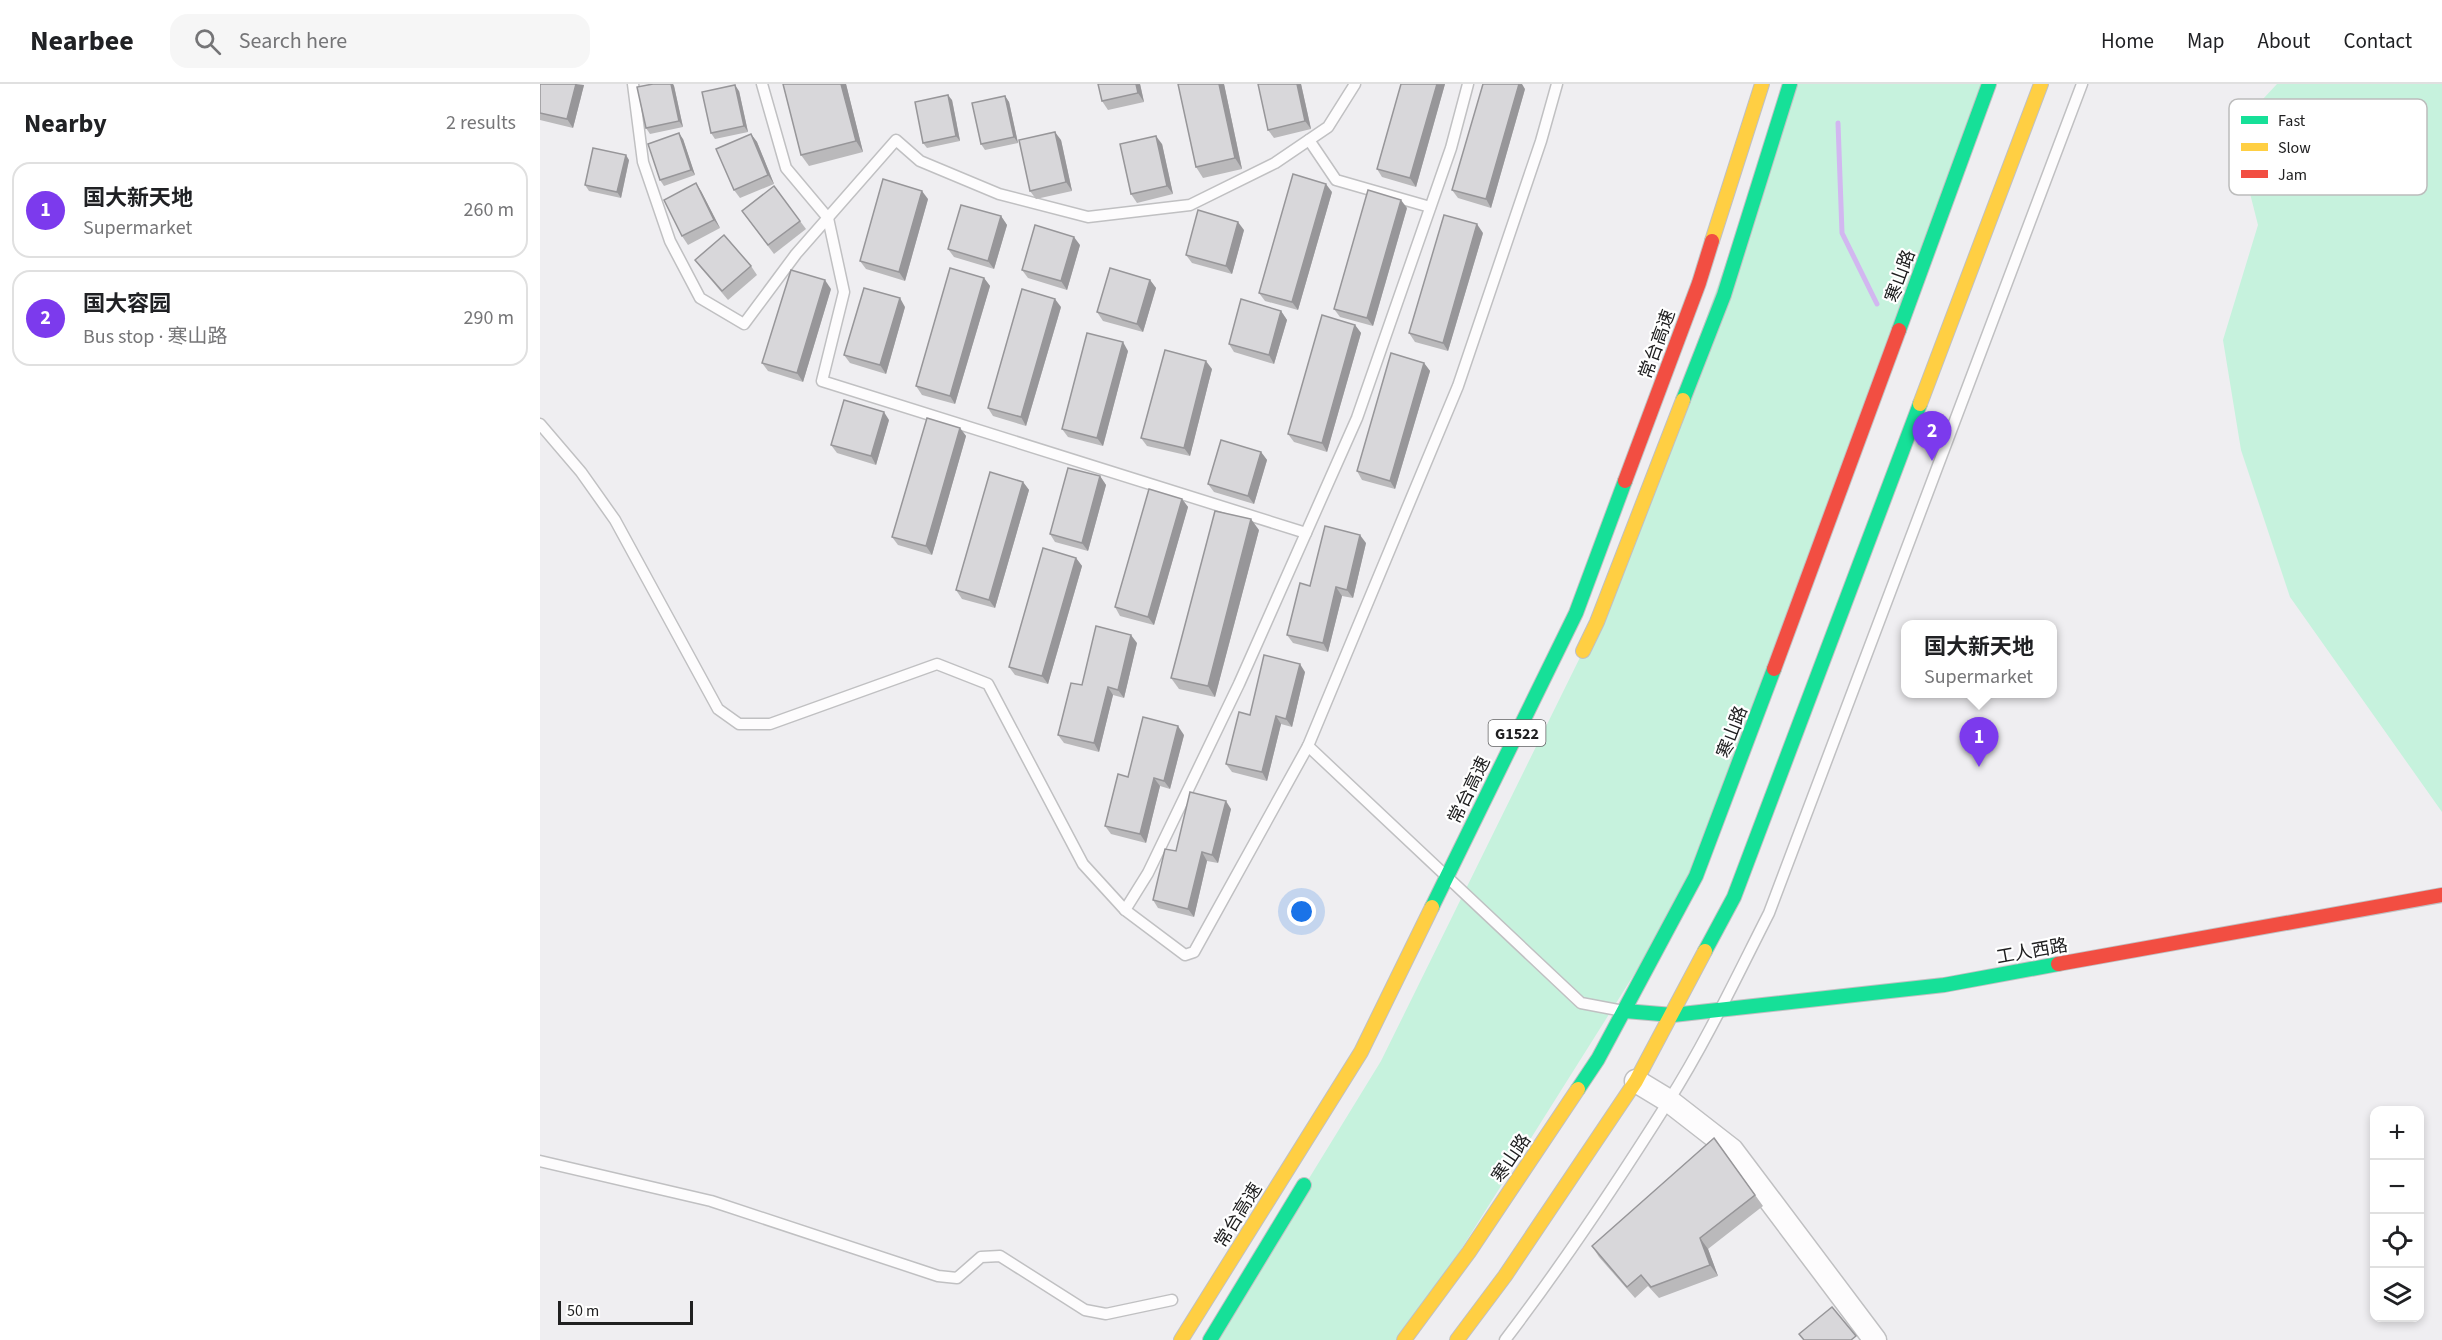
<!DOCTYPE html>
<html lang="en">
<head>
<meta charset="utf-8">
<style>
	:root { --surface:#fff; --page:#f6f6f6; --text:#202124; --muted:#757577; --line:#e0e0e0; --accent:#7c3aed }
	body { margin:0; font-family:"Source Sans 3","Noto Sans SC",sans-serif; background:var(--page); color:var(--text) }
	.controls { position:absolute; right:18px; bottom:18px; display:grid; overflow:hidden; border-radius:12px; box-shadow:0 3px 9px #0003 }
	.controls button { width:54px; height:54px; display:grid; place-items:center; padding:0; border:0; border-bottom:2px solid var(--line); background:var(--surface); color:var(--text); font:30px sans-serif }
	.scale { position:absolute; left:18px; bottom:15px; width:135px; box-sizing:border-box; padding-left:6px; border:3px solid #202021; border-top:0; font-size:16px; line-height:21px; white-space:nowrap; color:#202021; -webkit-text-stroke:4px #fff; paint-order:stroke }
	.you { position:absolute; left:762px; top:828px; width:21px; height:21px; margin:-15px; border:4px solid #fff; border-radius:50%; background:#1a73e8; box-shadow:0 0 0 9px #1a73e833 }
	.badge { display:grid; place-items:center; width:39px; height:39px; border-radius:50%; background:var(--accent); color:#fff; font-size:20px; font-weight:700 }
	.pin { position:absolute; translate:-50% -50px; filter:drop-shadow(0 2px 3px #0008) }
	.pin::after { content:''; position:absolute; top:32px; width:21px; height:18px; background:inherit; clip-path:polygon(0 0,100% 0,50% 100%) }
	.popup { position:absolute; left:1361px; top:536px; width:156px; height:78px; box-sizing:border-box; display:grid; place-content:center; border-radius:12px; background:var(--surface); filter:drop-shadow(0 2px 4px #0005); font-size:20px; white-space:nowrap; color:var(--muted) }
	.popup b { font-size:22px; color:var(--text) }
	.popup::after { content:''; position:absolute; left:50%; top:100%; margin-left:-12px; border:12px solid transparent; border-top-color:var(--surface) }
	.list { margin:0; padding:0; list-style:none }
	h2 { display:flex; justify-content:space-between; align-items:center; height:78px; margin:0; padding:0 24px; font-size:26px }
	h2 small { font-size:20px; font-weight:400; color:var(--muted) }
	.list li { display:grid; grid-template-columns:39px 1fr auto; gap:18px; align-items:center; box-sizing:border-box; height:96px; margin:0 12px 12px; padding:0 12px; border:2px solid var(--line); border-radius:18px }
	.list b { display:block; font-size:22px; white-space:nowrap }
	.list p { margin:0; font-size:20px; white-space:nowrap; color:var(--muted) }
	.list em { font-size:20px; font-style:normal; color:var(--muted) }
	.icon { flex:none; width:33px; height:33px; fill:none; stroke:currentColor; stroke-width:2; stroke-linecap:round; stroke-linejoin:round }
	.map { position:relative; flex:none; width:1902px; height:1256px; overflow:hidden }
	header { display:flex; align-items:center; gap:36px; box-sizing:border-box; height:84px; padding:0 30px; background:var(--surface); border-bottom:2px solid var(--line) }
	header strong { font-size:28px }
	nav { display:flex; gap:33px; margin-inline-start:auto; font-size:21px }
	.search { width:420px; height:54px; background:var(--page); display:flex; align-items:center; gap:15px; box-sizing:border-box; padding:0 21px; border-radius:18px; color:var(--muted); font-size:22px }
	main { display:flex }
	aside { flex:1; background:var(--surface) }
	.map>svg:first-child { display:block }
	.green { fill:#c6f2dd }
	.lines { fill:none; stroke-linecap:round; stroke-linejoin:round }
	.stream { stroke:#d2b7f0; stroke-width:5 }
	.lane-casing { stroke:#c0c0c2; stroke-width:13 }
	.street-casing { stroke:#c0c0c2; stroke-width:25 }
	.fast-casing { stroke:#c0c0c2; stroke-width:16 }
	.slow-casing { stroke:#c0c0c2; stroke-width:16 }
	.jam-casing { stroke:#c0c0c2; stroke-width:16 }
	.lane { stroke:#fdfcfd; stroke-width:10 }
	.street { stroke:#fdfcfd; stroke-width:22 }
	.fast { stroke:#16e098; stroke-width:14 }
	.slow { stroke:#ffcf43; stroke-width:14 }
	.jam { stroke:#f24e42; stroke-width:14 }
	.wall { fill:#bab9bb }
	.shaded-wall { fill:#979699 }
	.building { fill:#d8d7da; stroke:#979699; stroke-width:1.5 }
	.labels { text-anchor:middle; stroke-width:4.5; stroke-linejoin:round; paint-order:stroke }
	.shield { fill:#fff; stroke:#636364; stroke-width:1.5 }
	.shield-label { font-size:16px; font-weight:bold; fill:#202021 }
	.street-label { font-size:18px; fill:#202021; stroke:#fff }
	.key { fill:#fff; stroke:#bcbcbc; stroke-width:1.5 }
	.key-label { font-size:16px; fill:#202021 }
</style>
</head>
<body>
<header>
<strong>Nearbee</strong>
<div class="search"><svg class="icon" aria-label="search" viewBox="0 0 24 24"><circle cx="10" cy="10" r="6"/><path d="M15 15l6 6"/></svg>Search here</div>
<nav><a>Home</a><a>Map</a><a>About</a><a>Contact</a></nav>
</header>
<main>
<aside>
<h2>Nearby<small>2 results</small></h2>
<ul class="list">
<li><span class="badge">1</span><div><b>国大新天地</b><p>Supermarket</p></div><em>260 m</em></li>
<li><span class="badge">2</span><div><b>国大容园</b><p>Bus stop · 寒山路</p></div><em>290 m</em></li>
</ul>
</aside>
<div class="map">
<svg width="1902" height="1256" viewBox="0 0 1902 1256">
	<rect width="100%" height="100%" fill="#efeef1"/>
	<!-- green -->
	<g class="green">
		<polygon points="1250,0 1449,0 1156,792 864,1256 670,1256 841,977 1057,539"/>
		<polygon points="1737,0 1902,0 1902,728 1750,513 1701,366 1683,256 1718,141 1694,46"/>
	</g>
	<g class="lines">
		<!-- stream -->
		<polyline class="stream" points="1298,39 1302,149 1337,220"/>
		<defs>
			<g id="lane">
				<polyline points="93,0 103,78 130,157 160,214 204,240 256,170 356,56 380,77 459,110 548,133 650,121 735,79 788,43 815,0"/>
				<polyline points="222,0 246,84 288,134 304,208 282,297 766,449"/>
				<polyline points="769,56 796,96 890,123"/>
				<polyline points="0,340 41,388 75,436 178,625 199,640 230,640 397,580 448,600 543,780 585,826 645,871 654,868 768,662 918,302 1001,57 1017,0"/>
				<polyline points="768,662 1041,919 1078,926"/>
				<polyline points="585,826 608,789 699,600 817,334 911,64 928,0"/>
				<polyline points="0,1077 171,1117 398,1192 417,1194 441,1173 460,1172 545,1226 566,1230 632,1216"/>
				<path d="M 965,1256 C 1023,1180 1077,1099 1128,1018 C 1166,958 1197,892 1229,829 L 1542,0"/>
			</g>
			<polyline id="street" points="1096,997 1129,1017 1192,1066 1335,1256"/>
			<g id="fast">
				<polyline points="1359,246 1449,0"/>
				<polyline points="1143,316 1184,211 1250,0"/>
				<polyline points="892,823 1036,529 1085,397"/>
				<polyline points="1165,867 1194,813 1380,320"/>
				<polyline points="1085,927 1133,931 1404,901 1518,880"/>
				<polyline points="1038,1005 1058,975 1156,792 1234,585"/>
				<polyline points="670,1256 764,1101"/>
			</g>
			<g id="slow">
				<polyline points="1172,157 1222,0"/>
				<polyline points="1380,320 1501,0"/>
				<polyline points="1043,567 1057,538 1143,316"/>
				<polyline points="641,1256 821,968 892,823"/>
				<polyline points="864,1256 929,1168 1038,1005"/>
				<polyline points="917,1256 965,1192 1096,997 1165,867"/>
			</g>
			<g id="jam">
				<polyline points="1085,397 1159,199 1172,157"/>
				<polyline points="1234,585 1359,246"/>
				<polyline points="1518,880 1902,811"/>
			</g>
		</defs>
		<!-- lane casing -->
		<use href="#lane" class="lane-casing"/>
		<!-- street casing -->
		<use href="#street" class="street-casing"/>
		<!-- fast casing -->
		<use href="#fast" class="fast-casing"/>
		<!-- slow casing -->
		<use href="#slow" class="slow-casing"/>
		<!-- jam casing -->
		<use href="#jam" class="jam-casing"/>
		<!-- lane -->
		<use href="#lane" class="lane"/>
		<!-- street -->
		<use href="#street" class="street"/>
		<!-- fast -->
		<use href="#fast" class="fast"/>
		<!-- slow -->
		<use href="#slow" class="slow"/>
		<!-- jam -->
		<use href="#jam" class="jam"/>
	</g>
	<!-- wall -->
	<g class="wall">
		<polygon points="0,0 44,1 33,44 0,36"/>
		<polygon points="113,0 133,0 134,2 143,43 110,50 106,44"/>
		<polygon points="243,0 306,0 323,68 269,82 261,71"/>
		<polygon points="600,0 604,18 568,26 562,17"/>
		<polygon points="638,0 684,0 702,85 663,94 656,83"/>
		<polygon points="761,0 771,45 734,54 728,46"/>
		<polygon points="861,0 905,0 876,103 842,93 837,85"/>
		<polygon points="985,5 951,124 918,114 912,106"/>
		<polygon points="199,7 208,48 175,55 171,49"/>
		<polygon points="465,12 469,18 478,59 445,66 441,60"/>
		<polygon points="412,16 420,57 387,64 383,59"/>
		<polygon points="211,50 217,58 234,100 200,114 194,106"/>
		<polygon points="143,55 155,91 124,102 120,96"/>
		<polygon points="521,56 532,107 496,115 490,107"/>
		<polygon points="622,60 633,110 597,119 591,110"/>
		<polygon points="89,76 81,114 49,107 45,101"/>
		<polygon points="161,107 180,144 148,161 142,152"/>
		<polygon points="792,108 758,226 725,217 719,209"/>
		<polygon points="388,115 365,197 326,185 320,177"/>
		<polygon points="867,124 833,242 800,233 794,225"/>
		<polygon points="202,127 260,137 266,145 234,170"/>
		<polygon points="461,132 467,141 454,185 414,173 408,165"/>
		<polygon points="704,146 692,190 652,179 646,171"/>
		<polygon points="943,149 908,267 875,258 869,249"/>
		<polygon points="540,161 527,206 488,194 482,186"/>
		<polygon points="155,176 211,182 217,191 188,216 161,184"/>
		<polygon points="444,194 450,202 415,320 382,311 376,302"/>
		<polygon points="610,196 616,204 603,248 563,237 557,228"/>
		<polygon points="291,205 263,298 228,287 222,279"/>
		<polygon points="365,223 346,290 310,279 304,271"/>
		<polygon points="521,223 486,342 453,332 448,324"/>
		<polygon points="741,227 747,236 734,280 694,268 689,260"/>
		<polygon points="815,241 821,249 787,368 754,358 748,350"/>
		<polygon points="588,267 563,362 528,353 522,345"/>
		<polygon points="884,279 890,287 855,405 822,396 817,387"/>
		<polygon points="672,285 650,372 607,362 601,354"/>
		<polygon points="349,336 336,381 297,369 291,361"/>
		<polygon points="420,344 426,352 392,471 358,461 352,453"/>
		<polygon points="721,368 727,376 714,420 674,408 668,400"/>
		<polygon points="560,392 566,401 548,467 515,458 510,450"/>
		<polygon points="483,398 489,406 455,524 422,515 416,506"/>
		<polygon points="642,415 648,423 614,541 580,532 575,523"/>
		<polygon points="719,446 675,613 639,605 631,594"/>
		<polygon points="826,459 813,514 802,512 788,568 753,559 747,551 770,502"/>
		<polygon points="536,474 542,482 508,600 475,591 469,583"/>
		<polygon points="597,559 584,614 573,611 559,668 524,659 518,651 542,601"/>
		<polygon points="765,588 752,643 741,640 727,697 692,688 686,680 710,631"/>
		<polygon points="644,651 630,705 620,702 606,759 571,750 565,742 588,693"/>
		<polygon points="691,725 678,779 667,777 654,833 618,824 613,816 636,767"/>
		<polygon points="1174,1054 1223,1122 1168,1165 1178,1192 1119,1214 1108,1202 1095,1214 1059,1173 1052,1162"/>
	</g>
	<!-- shaded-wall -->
	<g class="shaded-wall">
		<polygon points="36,0 44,1 33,44 27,35"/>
		<polygon points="131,0 133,0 134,2 143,43 139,37"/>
		<polygon points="301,0 306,0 323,68 316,57"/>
		<polygon points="596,0 600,0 604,18 598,9"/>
		<polygon points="679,0 684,0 702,85 695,74"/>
		<polygon points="757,0 761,0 771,45 765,37"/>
		<polygon points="897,0 905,0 876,103 870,94"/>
		<polygon points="979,0 982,0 985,5 951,124 946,115"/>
		<polygon points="195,1 199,7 208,48 204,42"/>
		<polygon points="408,11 412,16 420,57 416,52"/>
		<polygon points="465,12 469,18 478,59 474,53"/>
		<polygon points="515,48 521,56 532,107 526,98"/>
		<polygon points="139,49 143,55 155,91 151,86"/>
		<polygon points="211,50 217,58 234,100 228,91"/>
		<polygon points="616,52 622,60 633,110 627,102"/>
		<polygon points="86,71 89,76 81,114 77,108"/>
		<polygon points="156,99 161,107 180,144 174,136"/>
		<polygon points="786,100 792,108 758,226 752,218"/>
		<polygon points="382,107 388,115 365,197 359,188"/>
		<polygon points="861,116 867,124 833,242 827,234"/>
		<polygon points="461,132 467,141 454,185 448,177"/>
		<polygon points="698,138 704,146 692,190 686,182"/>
		<polygon points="937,140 943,149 908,267 903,259"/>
		<polygon points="534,153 540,161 527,206 521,197"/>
		<polygon points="444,194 450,202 415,320 410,312"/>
		<polygon points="285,196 291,205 263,298 257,289"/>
		<polygon points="610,196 616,204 603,248 597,240"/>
		<polygon points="360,214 365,223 346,290 340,281"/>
		<polygon points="515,215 521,223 486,342 481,333"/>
		<polygon points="741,227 747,236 734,280 729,271"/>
		<polygon points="815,241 821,249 787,368 782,359"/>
		<polygon points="583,258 588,267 563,362 557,354"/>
		<polygon points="666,277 672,285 650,372 644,364"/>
		<polygon points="884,279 890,287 855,405 850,397"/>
		<polygon points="344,328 349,336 336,381 331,372"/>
		<polygon points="420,344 426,352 392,471 386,462"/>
		<polygon points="721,368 727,376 714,420 708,412"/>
		<polygon points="560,392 566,401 548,467 542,459"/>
		<polygon points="483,398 489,406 455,524 449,516"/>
		<polygon points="642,415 648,423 614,541 608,533"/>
		<polygon points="711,435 719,446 675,613 668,602"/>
		<polygon points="820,451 826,459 813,514 807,506"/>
		<polygon points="536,474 542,482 508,600 502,592"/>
		<polygon points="796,503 802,512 788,568 783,559"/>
		<polygon points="591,551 597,559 584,614 578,606"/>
		<polygon points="760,580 765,588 752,643 746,635"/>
		<polygon points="568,603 573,611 559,668 554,659"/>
		<polygon points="736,632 741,640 727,697 722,688"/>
		<polygon points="638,642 644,651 630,705 624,697"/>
		<polygon points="614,694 620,702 606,759 600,750"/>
		<polygon points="686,717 691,725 678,779 672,771"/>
		<polygon points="662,768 667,777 654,833 648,825"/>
		<polygon points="1160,1154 1168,1165 1178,1192 1170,1181"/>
	</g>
	<!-- building -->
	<g class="building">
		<polygon points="0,0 36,0 27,35 0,29"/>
		<polygon points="113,0 131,0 139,37 106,44 97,3"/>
		<polygon points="243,0 301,0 316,57 261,71"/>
		<polygon points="558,0 596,0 598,9 562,17"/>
		<polygon points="638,0 679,0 695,74 656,83"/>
		<polygon points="718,0 757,0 765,37 728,46"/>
		<polygon points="861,0 897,0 870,94 837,85"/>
		<polygon points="943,0 979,0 946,115 912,106"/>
		<polygon points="195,1 204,42 171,49 162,8"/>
		<polygon points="408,11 416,52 383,59 375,18"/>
		<polygon points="465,12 474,53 441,60 432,19"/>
		<polygon points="515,48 526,98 490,107 479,56"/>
		<polygon points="139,49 151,86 120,96 108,60"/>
		<polygon points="211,50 228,91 194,106 176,65"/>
		<polygon points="616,52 627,102 591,110 580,60"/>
		<polygon points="53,64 86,71 77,108 45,101"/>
		<polygon points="753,90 786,100 752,218 719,209"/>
		<polygon points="343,95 382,107 359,188 320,177"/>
		<polygon points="156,99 174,136 142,152 124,116"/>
		<polygon points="234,102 260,137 228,161 202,127"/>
		<polygon points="828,106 861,116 827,234 794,225"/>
		<polygon points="421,121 461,132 448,177 408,165"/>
		<polygon points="658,126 698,138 686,182 646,171"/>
		<polygon points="904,131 937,140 903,259 869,249"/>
		<polygon points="495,141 534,153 521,197 482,186"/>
		<polygon points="184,151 211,182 182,207 155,176"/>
		<polygon points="410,184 444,194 410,312 376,302"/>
		<polygon points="570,184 610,196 597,240 557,228"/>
		<polygon points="251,186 285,196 257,289 222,279"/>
		<polygon points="324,204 360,214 340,281 304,271"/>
		<polygon points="482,205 515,215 481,333 448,324"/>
		<polygon points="701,215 741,227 729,271 689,260"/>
		<polygon points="782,231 815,241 782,359 748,350"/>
		<polygon points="547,249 583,258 557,354 522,345"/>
		<polygon points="625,266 666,277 644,364 601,354"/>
		<polygon points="851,269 884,279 850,397 817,387"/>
		<polygon points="304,316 344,328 331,372 291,361"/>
		<polygon points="387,334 420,344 386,462 352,453"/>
		<polygon points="681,356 721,368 708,412 668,400"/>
		<polygon points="528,384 560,392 542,459 510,450"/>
		<polygon points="450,388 483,398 449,516 416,506"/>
		<polygon points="609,405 642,415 608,533 575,523"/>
		<polygon points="675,427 711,435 668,602 631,594"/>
		<polygon points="785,442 820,451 807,506 796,503 783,559 747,551 760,499 770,502"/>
		<polygon points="503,464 536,474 502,592 469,583"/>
		<polygon points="556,542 591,551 578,606 568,603 554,659 518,651 531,599 542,601"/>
		<polygon points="724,571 760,580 746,635 736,632 722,688 686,680 699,628 710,631"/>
		<polygon points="603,633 638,642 624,697 614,694 600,750 565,742 578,690 588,693"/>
		<polygon points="650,708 686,717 672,771 662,768 648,825 613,816 625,765 636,767"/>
		<polygon points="1174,1054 1215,1111 1160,1154 1170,1181 1111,1203 1101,1191 1087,1203 1052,1162"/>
		<polygon points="1292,1223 1316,1252 1311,1256 1264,1256 1259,1250"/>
	</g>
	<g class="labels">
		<!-- shield labels -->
		<rect class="shield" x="948.5" y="636" width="57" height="26" rx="4.5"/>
		<g class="shield-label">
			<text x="977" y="655">G1522</text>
		</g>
		<!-- street labels -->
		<g class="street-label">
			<text transform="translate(1360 192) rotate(-70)" y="6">寒山路</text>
			<text transform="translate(1117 260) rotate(-70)" y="6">常台高速</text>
			<text transform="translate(1192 648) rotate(-69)" y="6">寒山路</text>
			<text transform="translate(929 706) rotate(-64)" y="6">常台高速</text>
			<text transform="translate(1492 867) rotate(-10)" y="6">工人西路</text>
			<text transform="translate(971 1074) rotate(-56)" y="6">寒山路</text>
			<text transform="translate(698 1131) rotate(-58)" y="6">常台高速</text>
		</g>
	</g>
	<!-- legend -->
	<rect x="1689" y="15" width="198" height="96" rx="9" class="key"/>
	<rect x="1701" y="32" width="27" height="8" fill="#16e098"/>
	<rect x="1701" y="59" width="27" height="8" fill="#ffcf43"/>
	<rect x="1701" y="86" width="27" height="8" fill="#f24e42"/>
	<g class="key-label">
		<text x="1738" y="42">Fast</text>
		<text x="1738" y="69">Slow</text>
		<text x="1738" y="96">Jam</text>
	</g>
</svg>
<div class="controls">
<button>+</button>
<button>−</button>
<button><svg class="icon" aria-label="locate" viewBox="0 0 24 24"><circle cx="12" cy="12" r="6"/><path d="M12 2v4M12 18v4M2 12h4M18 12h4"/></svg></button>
<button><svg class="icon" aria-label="layers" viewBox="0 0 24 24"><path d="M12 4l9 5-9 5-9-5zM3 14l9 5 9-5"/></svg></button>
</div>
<div class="scale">50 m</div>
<div class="you"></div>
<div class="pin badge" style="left:1439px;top:683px">1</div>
<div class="popup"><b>国大新天地</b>Supermarket</div>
<div class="pin badge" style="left:1392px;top:377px">2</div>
</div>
</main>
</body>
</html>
